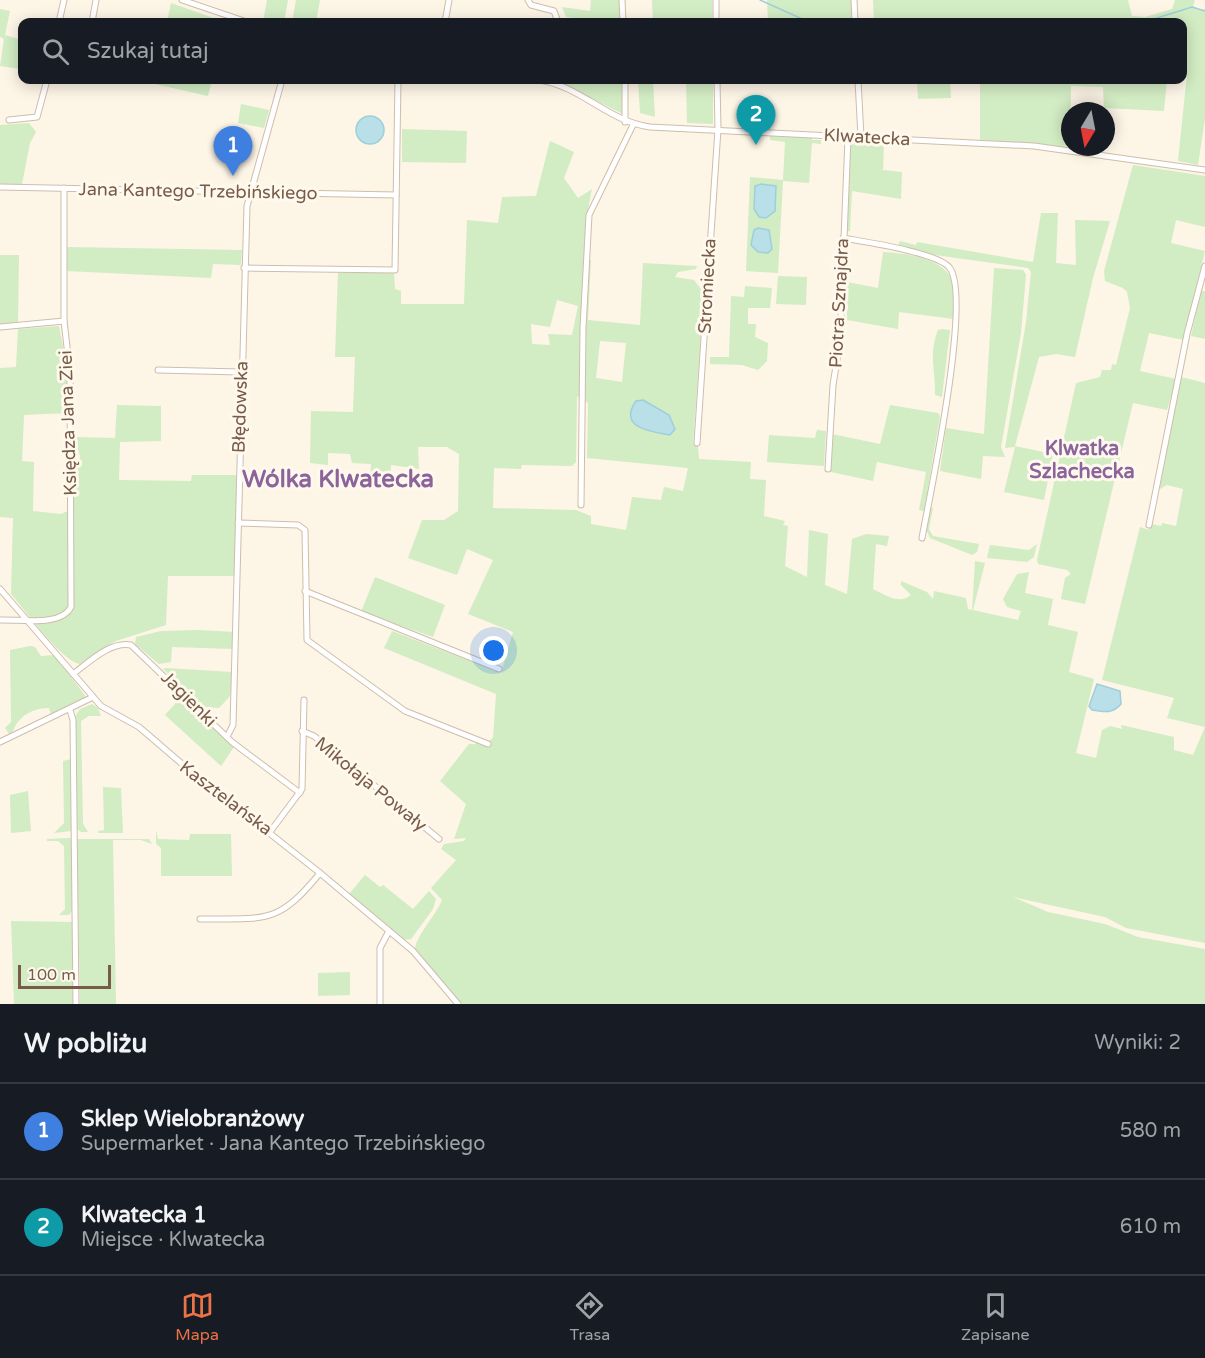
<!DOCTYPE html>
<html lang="pl">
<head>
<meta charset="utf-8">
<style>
	:root { --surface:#171b24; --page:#242831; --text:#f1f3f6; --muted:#9ea1a6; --line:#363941; --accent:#ed7246 }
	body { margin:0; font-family:"Varela Round",sans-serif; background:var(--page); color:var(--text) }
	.compass { position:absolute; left:1061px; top:102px; width:54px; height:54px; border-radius:50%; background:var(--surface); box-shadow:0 3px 15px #0003; rotate:190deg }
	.scale { position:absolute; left:18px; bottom:15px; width:93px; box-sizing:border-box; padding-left:6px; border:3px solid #785c49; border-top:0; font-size:16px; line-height:21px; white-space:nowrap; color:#785c49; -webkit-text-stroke:4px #fff9ed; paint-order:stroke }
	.you { position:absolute; left:494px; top:651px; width:21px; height:21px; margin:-15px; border:4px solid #fff; border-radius:50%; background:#1a73e8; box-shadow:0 0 0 9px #1a73e833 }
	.badge { display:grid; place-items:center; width:39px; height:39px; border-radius:50%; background:var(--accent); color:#fff; font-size:20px; font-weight:700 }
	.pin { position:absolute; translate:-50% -50px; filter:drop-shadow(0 2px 3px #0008) }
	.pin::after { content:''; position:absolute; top:32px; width:21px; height:18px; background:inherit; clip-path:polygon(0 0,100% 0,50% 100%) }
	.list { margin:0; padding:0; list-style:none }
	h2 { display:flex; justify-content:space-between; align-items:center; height:78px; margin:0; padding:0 24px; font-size:26px }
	h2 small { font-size:20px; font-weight:400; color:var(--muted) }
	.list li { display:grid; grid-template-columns:39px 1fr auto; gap:18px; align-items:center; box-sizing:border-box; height:96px; padding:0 24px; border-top:2px solid var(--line) }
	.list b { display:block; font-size:22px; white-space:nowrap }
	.list p { margin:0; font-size:20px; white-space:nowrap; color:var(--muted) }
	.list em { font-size:20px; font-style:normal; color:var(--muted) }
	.icon { flex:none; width:33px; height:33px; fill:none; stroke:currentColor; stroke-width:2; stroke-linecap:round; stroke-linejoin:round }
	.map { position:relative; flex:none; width:1205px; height:1004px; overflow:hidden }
	.search { position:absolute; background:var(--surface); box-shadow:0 3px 15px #0003; left:18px; right:18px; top:18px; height:66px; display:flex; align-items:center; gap:15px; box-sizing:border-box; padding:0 21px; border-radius:12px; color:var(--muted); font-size:22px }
	.sheet { height:270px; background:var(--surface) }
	nav { display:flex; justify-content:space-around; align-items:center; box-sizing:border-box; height:84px; border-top:2px solid var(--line); background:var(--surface); font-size:16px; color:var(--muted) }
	nav a { display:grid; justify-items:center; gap:3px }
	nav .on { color:var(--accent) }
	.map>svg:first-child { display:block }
	.green { fill:#d2ecc3; fill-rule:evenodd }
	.water { fill:#b9dfe8; stroke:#9fcfdb; stroke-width:1.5 }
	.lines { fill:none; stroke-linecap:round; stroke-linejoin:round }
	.stream { stroke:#9fcfdb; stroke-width:1.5 }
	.minor-casing { stroke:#d0bdab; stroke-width:7 }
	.minor { stroke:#fff; stroke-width:5 }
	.labels { text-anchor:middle; stroke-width:6; stroke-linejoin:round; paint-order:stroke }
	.street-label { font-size:18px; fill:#785c49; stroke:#fff9ed }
	.neighbourhood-label { font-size:20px; font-weight:bold; fill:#8c649c; stroke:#fff9ed }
	.district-label { font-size:24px; font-weight:bold; fill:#8c649c; stroke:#fff9ed }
</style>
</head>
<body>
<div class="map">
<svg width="1205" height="1004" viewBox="0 0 1205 1004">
	<rect width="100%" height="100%" fill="#fdf5e6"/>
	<!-- green -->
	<g class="green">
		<polygon points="267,0 288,0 284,22 263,22"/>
		<polygon points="296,0 320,0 316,22 292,22"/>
		<polygon points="591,0 619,0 620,22 590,22 590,20 566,17 562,7 590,11"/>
		<polygon points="652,0 712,0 712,22 653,22"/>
		<polygon points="767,0 851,0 851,22 768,22"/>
		<polygon points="873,0 1128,0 1132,16 1145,17 1172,9 1175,0 1195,0 1193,6 1198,10 1205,9 1205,119 1198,165 1178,161 1187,74 1183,72 1182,22 874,22"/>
		<polygon points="171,3 225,22 167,22"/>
		<polygon points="0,9 10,11 5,35 22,40 20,69 0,66 4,39 0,37"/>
		<polygon points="156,80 212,80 208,96 155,84"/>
		<polygon points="554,80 623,80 623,114"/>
		<polygon points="638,80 653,80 655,117 640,113"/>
		<polygon points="686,80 713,80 713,124 687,123"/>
		<polygon points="917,80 950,80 951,98 918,99"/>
		<polygon points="980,80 1167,80 1164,111 1104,108 1103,87 1071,86 1070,147 1072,147 980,140"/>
		<polygon points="241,104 269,110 264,128 238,123"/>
		<polygon points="29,123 36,132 30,143 22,184 0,184 0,125"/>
		<polygon points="402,129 467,131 466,163 402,162"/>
		<polygon points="770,135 812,137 812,140 821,140 821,144 812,143 809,183 783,181 778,273 746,271 750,177 783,180 785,142 770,140"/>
		<path d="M 550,141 L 574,152 L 564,178 L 578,198 L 592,189 L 586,220 L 586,259 L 591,260 L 588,320 L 640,325 L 643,263 L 697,266 L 696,269 L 678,272 L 675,277 L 694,280 L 704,293 L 693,444 L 698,446 L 699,459 L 751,462 L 750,479 L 766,480 L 764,516 L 785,521 L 783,525 L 788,526 L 785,566 L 807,577 L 809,530 L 828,534 L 825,585 L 847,594 L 852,539 L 866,534 L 889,536 L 887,546 L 876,544 L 873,589 C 885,595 899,605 911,595 L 901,585 L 901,581 L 927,592 L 933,599 L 934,591 L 966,598 L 968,609 L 972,610 L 975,561 L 985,563 L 973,610 L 1018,620 L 1021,611 L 1007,607 L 1003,599 L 1017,574 L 1029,572 L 1025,593 L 1053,599 L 1048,625 L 1078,632 L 1069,672 L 1094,679 L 1076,753 L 1096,758 L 1102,730 L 1110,726 L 1122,729 L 1121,725 L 1174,737 L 1174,750 L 1193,755 L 1205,727 L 1205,943 L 1126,928 L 1105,917 L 1013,897 L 1048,912 L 1105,924 L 1138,937 L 1205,949 L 1205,1004 L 462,1004 L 415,949 C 416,936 436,915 442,900 L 431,888 L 456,860 L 441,849 L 444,844 L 464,841 L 466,838 L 454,839 L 466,804 L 440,781 L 469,744 L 475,744 L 480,738 L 489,741 L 493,738 L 496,694 L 384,648 L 392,631 L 501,673 L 513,632 L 468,614 L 493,560 L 467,549 L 457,575 L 408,558 L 422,520 L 444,520 L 458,511 L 459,454 L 447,447 L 418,447 L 419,469 L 391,465 L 390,482 L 370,481 L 371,464 L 352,463 L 350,454 L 328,453 L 328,465 L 310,463 L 311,411 L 353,412 L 355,357 L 335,357 L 338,273 L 394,272 L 395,289 L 401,291 L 401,304 L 464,304 L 467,220 L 498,223 L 502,197 L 536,196 ZM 557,300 L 578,306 L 572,335 L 548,334 L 550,345 L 532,344 L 531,324 L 550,327 ZM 600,341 L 626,343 L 622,382 L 596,378 ZM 577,396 L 588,403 L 587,458 L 688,468 L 683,491 L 664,487 L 661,500 L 632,497 L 626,530 L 591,524 L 591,516 L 576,510 L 493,508 L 494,468 L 521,469 L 522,465 L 572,466 L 576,462 Z"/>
		<polygon points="850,142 884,144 883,170 902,172 901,199 852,191 850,231 846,232"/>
		<polygon points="1133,165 1205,176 1205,227 1176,220 1171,243 1205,251 1184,340 1149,333 1140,371 1176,379 1167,410 1133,403 1085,604 1061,599 1065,578 1071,574 1067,570 1038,564 1037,560 1076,383 1100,377 1102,370 1111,370 1112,364 1116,365 1130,308 1127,292 1123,288 1105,281 1104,271"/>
		<polygon points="1041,213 1058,213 1056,263 1076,265 1075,220 1110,221 1093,278 1075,357 1056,354 1039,357 1015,446 1053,454 1044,500 1004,492 1015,447 1005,448 1026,322 1031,272 1028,268 928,254 898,246 900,241 916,245 917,242 1033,262"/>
		<polygon points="66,247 242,250 241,265 213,264 211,278 66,271"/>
		<path d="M 883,252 C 904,253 945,258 953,282 C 957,292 954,308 954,319 L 899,312 L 898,329 L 847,320 L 847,282 L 878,288 Z"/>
		<polygon points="0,255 19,255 18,323 0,324"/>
		<polygon points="994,268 1023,270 1026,275 1021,333 1001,447 1005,457 983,456 981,479 940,471 946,428 984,434"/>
		<polygon points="778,276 807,277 806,305 776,304"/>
		<polygon points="745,286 772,288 770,308 748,308 748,324 756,324 755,337 768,343 767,361 758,370 742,365 710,364 710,357 729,357 731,296 744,297"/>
		<polygon points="1201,291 1205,291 1205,339 1191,336"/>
		<path d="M 59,326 L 67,368 L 67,413 L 24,415 L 22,461 L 34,462 L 33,511 L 61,514 L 70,510 L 80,456 L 75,437 L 115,438 L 117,405 L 161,406 L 161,441 L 120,442 L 119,480 L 191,481 L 192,475 L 236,475 L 236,547 L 234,576 L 168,576 L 166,625 L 116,641 L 79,664 C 60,659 25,610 11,594 L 13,518 L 0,517 L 0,368 L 16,367 L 18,329 Z"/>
		<path d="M 942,329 L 950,330 L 942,397 L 935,395 C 936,370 928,356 938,330 Z"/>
		<polygon points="1181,377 1205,383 1205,727 1167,718 1174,698 1102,680 1140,527 1149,530 1152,524 1161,526 1162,523 1176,526 1183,489 1167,485 1160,489 1159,483"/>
		<polygon points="890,405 938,413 940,416 924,511 919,510 926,472 877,462 873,481 831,472 832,434 880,444"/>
		<polygon points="817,430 826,431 824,466 767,462 769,435 815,438"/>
		<polygon points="930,508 933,508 929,529 933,536 979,544 977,552 972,555 930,538 926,529"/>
		<polygon points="1037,544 1034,557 1027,562 987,558 990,545 1029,550"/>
		<polygon points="375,577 445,605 433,637 361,612"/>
		<polygon points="199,630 234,632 233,649 172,647 171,662 159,664 135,644 136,637 161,631"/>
		<path d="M 30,646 L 35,647 L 41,656 L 55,655 L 86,697 L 51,715 L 49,708 C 38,708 25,712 18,722 C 14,726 15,730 10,735 L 5,728 L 11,722 L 10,650 Z"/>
		<polygon points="166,668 233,672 230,696 219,708 203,707 163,669"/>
		<polygon points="182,696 234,747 221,766 165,715"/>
		<polygon points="92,704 98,708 101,716 89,716 81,721 83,824 88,832 81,832 77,829 76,715 80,709"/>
		<polygon points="71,759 71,831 54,833 64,823 63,761"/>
		<polygon points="103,787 121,788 123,833 98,833 98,831 104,830"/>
		<polygon points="28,791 31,831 11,833 10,795"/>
		<polygon points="156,830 158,839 189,840 190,834 231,834 232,876 161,876 161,848 156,844"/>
		<polygon points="70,838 72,840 73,910 69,915 59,915 65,909 64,846 58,841 47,841 47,839"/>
		<polygon points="77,839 149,839 152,844 141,840 113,840 116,1004 80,1004"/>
		<polygon points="365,875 380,887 383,885 413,909 429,891 436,899 433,909 411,939 403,940 349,894"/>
		<polygon points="11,921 72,922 73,1004 14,1004"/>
		<polygon points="350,972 350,995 318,996 318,973"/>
	</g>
	<!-- water -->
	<g class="water">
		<circle cx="370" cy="130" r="14"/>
		<polygon points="761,184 776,186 775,211 766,218 759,217 754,209 755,186"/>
		<polygon points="758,228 769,230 772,249 768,253 758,252 751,245 754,230"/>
		<path d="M 643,400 L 669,415 L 675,429 L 670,435 C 652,432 617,428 636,401 Z"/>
		<path d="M 1097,684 L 1120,691 L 1121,704 C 1113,714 1104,712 1092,710 L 1089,706 Z"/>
	</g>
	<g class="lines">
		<!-- stream -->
		<g class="stream">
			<polyline points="760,0 809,22"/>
			<polyline points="1144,22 1192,7 1205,11"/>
		</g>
		<defs>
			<g id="minor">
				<polyline points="182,0 247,22"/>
				<polyline points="528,0 531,5 554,11 558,22"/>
				<polyline points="622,0 623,22"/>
				<polyline points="716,0 716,22"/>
				<polyline points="854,0 855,22"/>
				<polyline points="59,22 64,0"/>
				<polyline points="92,22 96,0"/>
				<polyline points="445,22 449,0"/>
				<path d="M 539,80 C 581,86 607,121 650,127 L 1034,146 L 1205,170"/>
				<polyline points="858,80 861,137"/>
				<polyline points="9,120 37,117 47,80"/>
				<polyline points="625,122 625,80"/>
				<polyline points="0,187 396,195"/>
				<path d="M 843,238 C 865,242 935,252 949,267 C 973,294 930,494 922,538"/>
				<polyline points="244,268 395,270 398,80"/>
				<polyline points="0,327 64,321"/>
				<polyline points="158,370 241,372"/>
				<polyline points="697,443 718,129 717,80"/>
				<polyline points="828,469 833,385 840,341 848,137"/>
				<polyline points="581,505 583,328 589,215 633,125"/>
				<polyline points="238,523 298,525 305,530 307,640 405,711 488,744"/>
				<polyline points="1149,525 1187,334 1205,266"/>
				<polyline points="0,589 101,706 139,727 188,769 320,873 413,951 458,1004"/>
				<polyline points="305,591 499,669"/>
				<path d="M 0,620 C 20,619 61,627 71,607 L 70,373 L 64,321 L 64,188"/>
				<path d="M 73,674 C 88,663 110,641 131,645 L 232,742 L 300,793"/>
				<polyline points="70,710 73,720 76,1004"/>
				<polyline points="302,731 314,736 439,839"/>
				<polyline points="227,737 233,725 247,206 282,80"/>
				<polyline points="0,742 93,697"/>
				<polyline points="270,832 302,789 304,700"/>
				<path d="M 200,919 C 265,918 277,926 320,873"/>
				<polyline points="380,1004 380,948 389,931"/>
			</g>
		</defs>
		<!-- minor casing -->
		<use href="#minor" class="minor-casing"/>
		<!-- minor -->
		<use href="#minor" class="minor"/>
	</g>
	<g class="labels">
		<!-- street labels -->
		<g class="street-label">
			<text transform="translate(867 137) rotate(3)" y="6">Klwatecka</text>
			<text transform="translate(198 191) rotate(1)" y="6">Jana Kantego Trzebińskiego</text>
			<text transform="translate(707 286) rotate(-87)" y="6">Stromiecka</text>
			<text transform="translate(839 303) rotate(-87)" y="6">Piotra Sznajdra</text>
			<text transform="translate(240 407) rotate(-88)" y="6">Błędowska</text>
			<text transform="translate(68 423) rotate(-92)" y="6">Księdza Jana Ziei</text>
			<text transform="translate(189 699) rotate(45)" y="6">Jagienki</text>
			<text transform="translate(371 784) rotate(39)" y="6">Mikołaja Powały</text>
			<text transform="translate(226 798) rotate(37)" y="6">Kasztelańska</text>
		</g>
		<!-- neighbourhood labels -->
		<g class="neighbourhood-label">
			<text x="1082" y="455">Klwatka<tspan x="1082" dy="23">Szlachecka</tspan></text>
		</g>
		<!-- district labels -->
		<g class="district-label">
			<text x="338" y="487">Wólka Klwatecka</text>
		</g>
	</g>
</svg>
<svg class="compass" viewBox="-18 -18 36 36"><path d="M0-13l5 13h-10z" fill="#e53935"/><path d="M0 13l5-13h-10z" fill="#9ea1a6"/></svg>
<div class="scale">100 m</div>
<div class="you"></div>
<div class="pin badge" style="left:233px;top:176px;background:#3f7fe0">1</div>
<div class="pin badge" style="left:756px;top:145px;background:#0f9aa8">2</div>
<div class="search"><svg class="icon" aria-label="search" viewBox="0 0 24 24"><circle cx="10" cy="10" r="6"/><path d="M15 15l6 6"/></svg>Szukaj tutaj</div>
</div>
<section class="sheet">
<h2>W pobliżu<small>Wyniki: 2</small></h2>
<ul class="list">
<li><span class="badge" style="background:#3f7fe0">1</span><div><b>Sklep Wielobranżowy</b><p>Supermarket · Jana Kantego Trzebińskiego</p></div><em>580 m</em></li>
<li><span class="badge" style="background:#0f9aa8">2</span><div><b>Klwatecka 1</b><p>Miejsce · Klwatecka</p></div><em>610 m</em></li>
</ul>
</section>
<nav>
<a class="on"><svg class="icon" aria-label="map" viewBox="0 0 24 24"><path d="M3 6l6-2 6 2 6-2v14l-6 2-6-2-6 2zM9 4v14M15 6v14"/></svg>Mapa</a>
<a><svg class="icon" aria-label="directions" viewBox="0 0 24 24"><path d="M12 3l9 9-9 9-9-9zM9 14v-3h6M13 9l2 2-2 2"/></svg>Trasa</a>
<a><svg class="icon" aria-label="saved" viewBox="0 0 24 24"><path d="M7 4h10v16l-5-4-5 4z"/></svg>Zapisane</a>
</nav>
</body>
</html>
